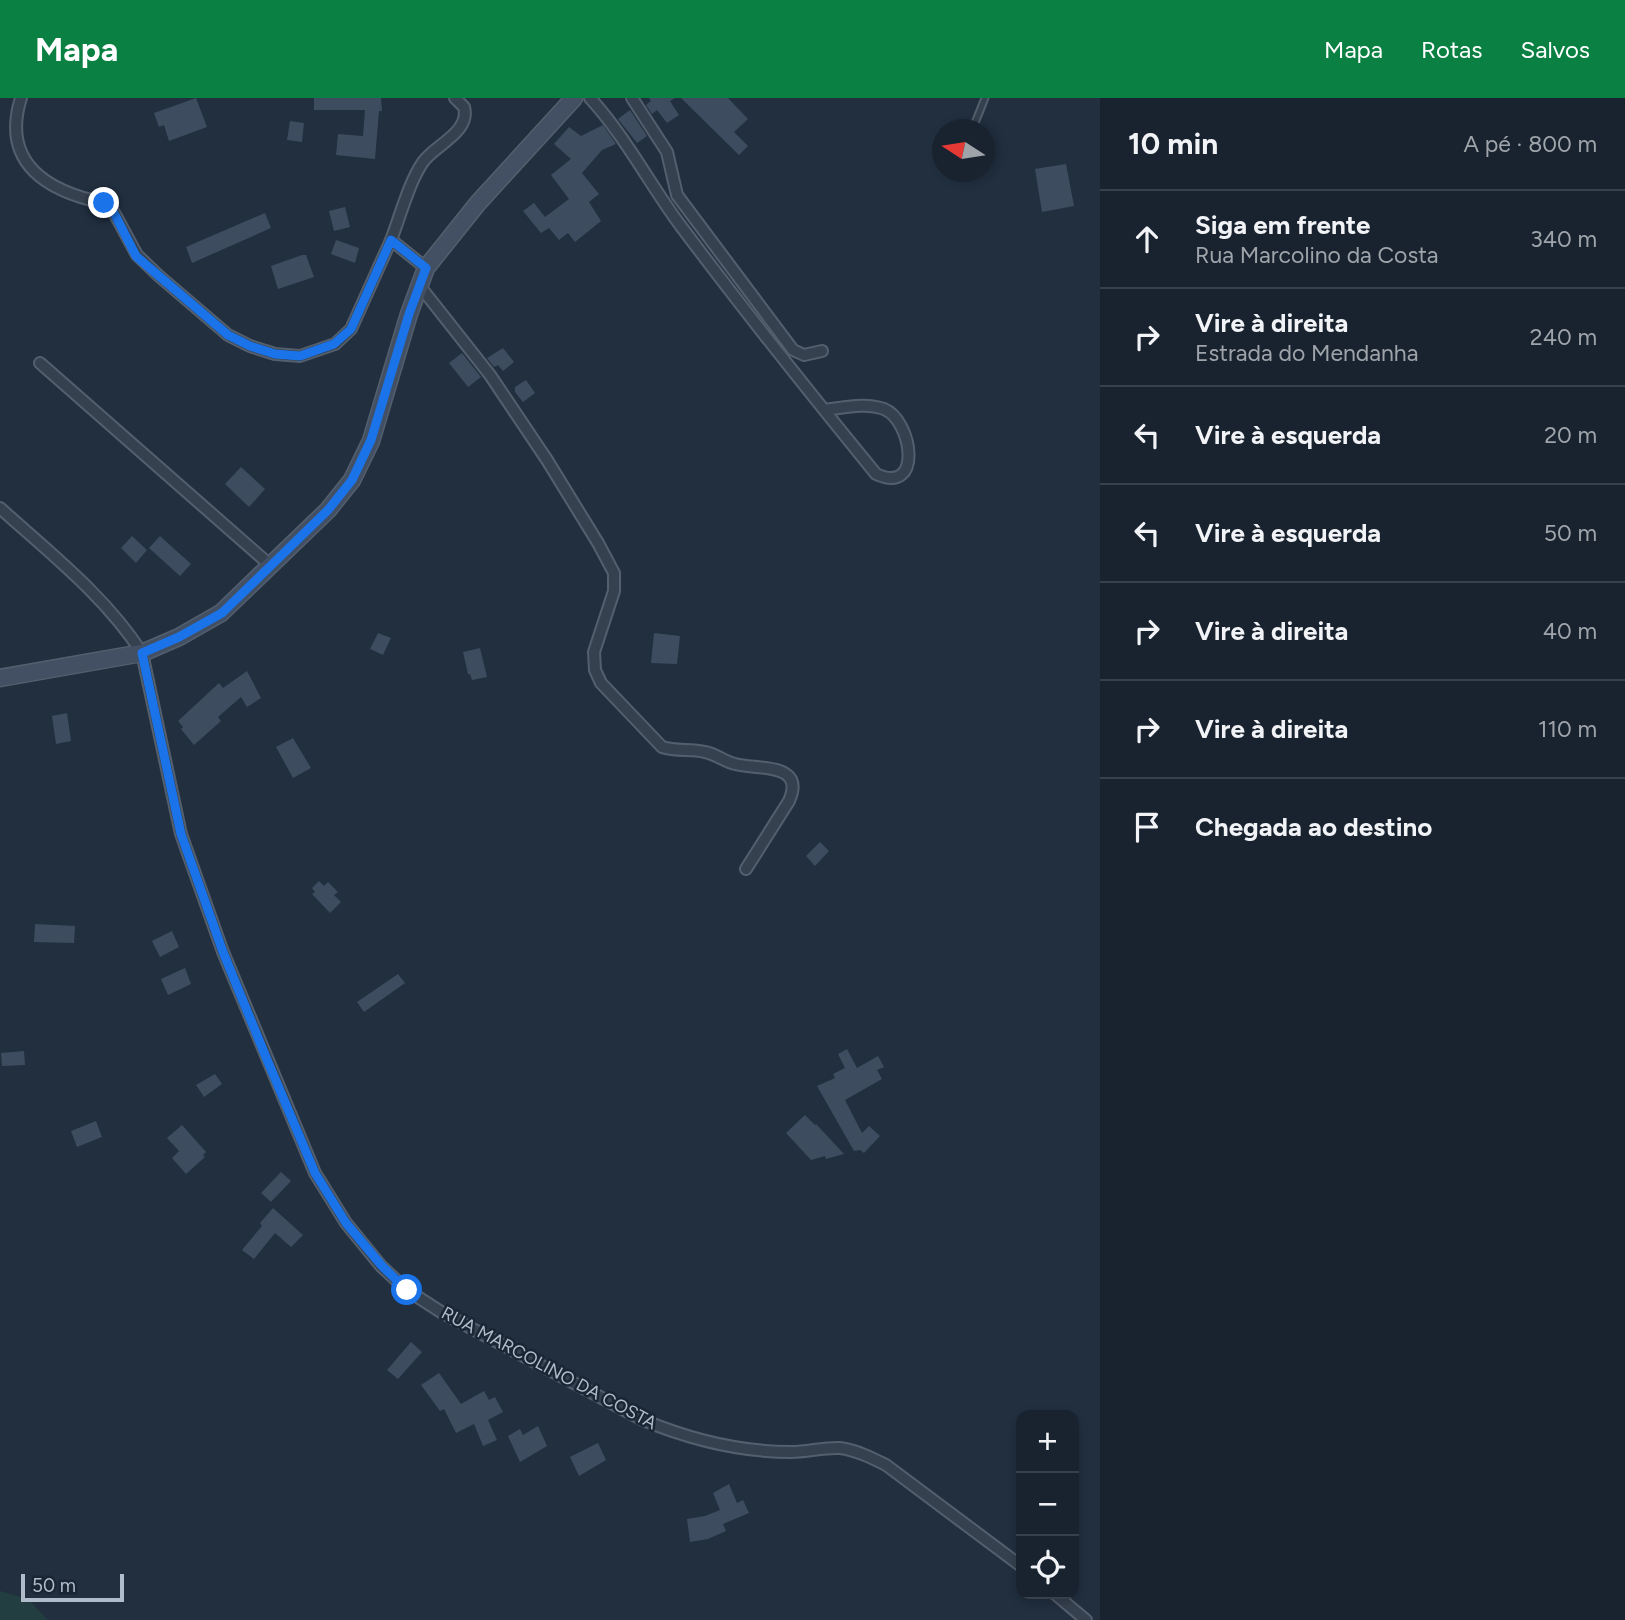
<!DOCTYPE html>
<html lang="pt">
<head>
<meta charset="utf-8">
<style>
	:root { --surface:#19232f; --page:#262f3b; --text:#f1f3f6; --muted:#9fa4aa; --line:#37404b; --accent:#0b8043 }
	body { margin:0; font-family:Figtree,sans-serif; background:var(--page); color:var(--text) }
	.controls { position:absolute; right:21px; bottom:21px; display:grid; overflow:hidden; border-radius:14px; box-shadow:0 4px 10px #0003 }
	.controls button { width:63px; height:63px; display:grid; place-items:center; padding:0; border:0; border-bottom:2px solid var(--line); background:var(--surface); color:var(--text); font:35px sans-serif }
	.compass { position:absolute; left:932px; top:21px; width:63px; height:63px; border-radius:50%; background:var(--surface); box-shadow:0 4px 10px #0003; rotate:282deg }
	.scale { position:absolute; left:21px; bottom:18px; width:103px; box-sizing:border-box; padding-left:7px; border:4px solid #b1bcca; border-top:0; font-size:19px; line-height:24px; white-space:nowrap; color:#b1bcca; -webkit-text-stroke:5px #1b2634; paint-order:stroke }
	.stop { position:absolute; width:21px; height:21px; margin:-16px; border:5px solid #1a73e8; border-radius:50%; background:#fff }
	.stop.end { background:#1a73e8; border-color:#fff; box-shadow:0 2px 7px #0008 }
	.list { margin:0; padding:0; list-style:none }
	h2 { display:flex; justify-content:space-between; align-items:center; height:91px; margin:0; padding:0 28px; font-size:30px }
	h2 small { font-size:23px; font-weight:400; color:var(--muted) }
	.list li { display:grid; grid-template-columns:46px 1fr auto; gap:21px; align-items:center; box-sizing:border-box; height:98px; padding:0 28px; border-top:2px solid var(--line) }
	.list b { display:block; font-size:26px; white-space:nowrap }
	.list p { margin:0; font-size:23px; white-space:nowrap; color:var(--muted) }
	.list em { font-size:23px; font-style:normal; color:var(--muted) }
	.icon { flex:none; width:38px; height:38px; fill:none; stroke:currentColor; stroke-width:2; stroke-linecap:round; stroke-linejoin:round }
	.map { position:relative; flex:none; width:1100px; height:1522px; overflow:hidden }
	header { display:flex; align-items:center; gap:42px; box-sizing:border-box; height:98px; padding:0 35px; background:var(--accent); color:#fff }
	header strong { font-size:33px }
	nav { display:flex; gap:38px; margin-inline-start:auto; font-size:24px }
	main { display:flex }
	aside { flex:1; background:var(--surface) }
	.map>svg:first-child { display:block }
	.green { fill:#233e40 }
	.building { fill:#3d4d5f }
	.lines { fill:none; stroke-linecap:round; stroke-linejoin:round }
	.lane-casing { stroke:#545f6d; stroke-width:9 }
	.street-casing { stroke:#545f6d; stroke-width:14 }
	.secondary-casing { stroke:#545f6d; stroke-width:19 }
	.lane { stroke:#36414f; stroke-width:5 }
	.street { stroke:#36414f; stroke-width:10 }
	.secondary { stroke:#435063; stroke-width:16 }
	.route { stroke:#1a73e8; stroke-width:9 }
	.labels { text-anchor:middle; stroke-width:5; stroke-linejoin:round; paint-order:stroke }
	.street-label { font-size:18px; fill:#b1bcca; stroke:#1b2634 }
</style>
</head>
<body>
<header>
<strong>Mapa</strong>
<nav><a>Mapa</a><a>Rotas</a><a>Salvos</a></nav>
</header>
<main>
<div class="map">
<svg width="1100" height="1522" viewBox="0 0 1100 1522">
	<rect width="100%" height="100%" fill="#212f3f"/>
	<!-- green -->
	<polygon class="green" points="0,1493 28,1501 48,1522 0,1522"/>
	<!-- building -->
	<g class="building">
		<polygon points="196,0 207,29 169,43 164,27 159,29 154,15"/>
		<polygon points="314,0 381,0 382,13 379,13 375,61 336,57 338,36 363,38 365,12 314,12"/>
		<polygon points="649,0 675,0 670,3 679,17 667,25 657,12 652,16 646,7 651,3"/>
		<polygon points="681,0 728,0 748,21 734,34 748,48 739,57"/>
		<polygon points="630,12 647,38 637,45 618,21"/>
		<polygon points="290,23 304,25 302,44 287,42"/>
		<polygon points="603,27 616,46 602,52 582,75 599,96 589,104 601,123 575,144 568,135 559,142 549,130 541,135 523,113 534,105 545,119 569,101 551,77 571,61 554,46 569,29 581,38"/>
		<polygon points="1066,66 1074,108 1042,114 1035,71"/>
		<polygon points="345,109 350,129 334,133 329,113"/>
		<polygon points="265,115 271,130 192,165 186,149"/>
		<polygon points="336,142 359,150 355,165 331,156"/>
		<polygon points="302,157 306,157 314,179 278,191 271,168"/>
		<polygon points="503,250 514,264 503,273 498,267 494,269 487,260"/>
		<polygon points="462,255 481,279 468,289 449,265"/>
		<polygon points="526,282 535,295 523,304 515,294 515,289"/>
		<polygon points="241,369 265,391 249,409 225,386"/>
		<polygon points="132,438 147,452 136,465 121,450"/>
		<polygon points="160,438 191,466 180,478 149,450"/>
		<polygon points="378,535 391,540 383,557 370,551"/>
		<polygon points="654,535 680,538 677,566 651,565"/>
		<polygon points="480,550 487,579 472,582 470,576 468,576 463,554"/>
		<polygon points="247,573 261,600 247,609 241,599 218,619 221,623 194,647 181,631 183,629 178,623 219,585 223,590"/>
		<polygon points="67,615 71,643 56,646 52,618"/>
		<polygon points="293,640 311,670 293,680 276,649"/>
		<polygon points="820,744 829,753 815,768 806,758"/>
		<polygon points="319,783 324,788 328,784 338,794 334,797 341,804 330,815 312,796 315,794 312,790"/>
		<polygon points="35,826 75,828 74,845 34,844"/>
		<polygon points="172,833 179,849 160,859 152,843"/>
		<polygon points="185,870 191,886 168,897 161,881"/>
		<polygon points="398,876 405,885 364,914 357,904"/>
		<polygon points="847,951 857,970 878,958 884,969 877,972 882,981 845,1002 862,1035 869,1028 880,1038 864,1055 860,1052 854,1053 817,988 835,980 833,976 845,970 838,956"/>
		<polygon points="24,953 25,967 2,968 1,955"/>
		<polygon points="215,976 222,986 204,999 196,987"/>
		<polygon points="805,1017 815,1027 816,1026 844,1056 826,1061 825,1058 811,1062 786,1035"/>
		<polygon points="96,1023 102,1039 77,1049 71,1033"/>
		<polygon points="182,1027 206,1054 203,1057 205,1059 186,1076 172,1060 179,1053 167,1040"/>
		<polygon points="281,1074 291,1083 271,1104 261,1095"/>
		<polygon points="273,1110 303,1137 291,1149 275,1135 254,1161 242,1152 262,1128 260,1125"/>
		<polygon points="411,1244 422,1254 398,1281 387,1272"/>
		<polygon points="439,1275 461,1306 484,1293 489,1302 495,1299 503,1314 488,1322 497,1342 483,1348 474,1326 456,1335 444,1311 440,1313 421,1287"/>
		<polygon points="538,1328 547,1348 520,1364 508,1338 520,1331 523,1337"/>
		<polygon points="598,1345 606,1362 579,1378 570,1359"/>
		<polygon points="729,1386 737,1405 743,1402 749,1415 723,1426 726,1433 708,1441 690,1444 687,1421 705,1418 720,1412 713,1395"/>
	</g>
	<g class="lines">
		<defs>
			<polyline id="lane" points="963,32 975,25 985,0"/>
			<g id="street">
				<path d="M 21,0 C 0,67 50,94 104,105 L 111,109 L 137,157 L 159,178 L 228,237 L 250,248 L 275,256 L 300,258 L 335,246 L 351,231 L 391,142"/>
				<path d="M 590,0 C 625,38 649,85 680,127 C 743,211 809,294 876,376 C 924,398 912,322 884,311 C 865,304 843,310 824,312"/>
				<polyline points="632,0 667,54 677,97 793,252 804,257 822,253"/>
				<path d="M 426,170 L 391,142 C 400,119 409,84 423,64 C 435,47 471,34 464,9 L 455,0"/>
				<path d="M 419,187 L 490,277 L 547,362 L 598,445 L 614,475 L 614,493 L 594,554 L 595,572 L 601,585 L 662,649 C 677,654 691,650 705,654 C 716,656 725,664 735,666 C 758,672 806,664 789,703 L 746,771"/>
				<polyline points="40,265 270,467"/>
				<path d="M 0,410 C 50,455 105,498 142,555 L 181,736 L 223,854 L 315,1075 L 346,1125 L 381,1168 L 407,1192 L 441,1214 L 643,1322 C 689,1341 742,1354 791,1354 C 808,1354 824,1349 840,1350 C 856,1352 872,1360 886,1367 L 1021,1468"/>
				<polyline points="1055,1496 1086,1522"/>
			</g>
			<polyline id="secondary" points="0,580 142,555 179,539 221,515 328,412 352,382 371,343 409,216 426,170 478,105 574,0"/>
		</defs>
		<!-- lane casing -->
		<use href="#lane" class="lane-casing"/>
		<!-- street casing -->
		<use href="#street" class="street-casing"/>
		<!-- secondary casing -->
		<use href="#secondary" class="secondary-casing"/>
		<!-- lane -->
		<use href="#lane" class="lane"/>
		<!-- street -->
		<use href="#street" class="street"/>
		<!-- secondary -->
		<use href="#secondary" class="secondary"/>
	</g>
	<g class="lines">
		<!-- route -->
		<polyline class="route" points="104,105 111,109 136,158 159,178 228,237 250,248 275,256 300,258 334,246 351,231 391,142 426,170 409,216 371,342 352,382 328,412 222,515 179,539 142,555 181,736 223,854 268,964 315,1075 346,1125 382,1168 407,1192"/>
	</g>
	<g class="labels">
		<!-- street labels -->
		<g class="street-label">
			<text transform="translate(549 1270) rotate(28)" y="6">RUA MARCOLINO DA COSTA</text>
		</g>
	</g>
</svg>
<div class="controls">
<button>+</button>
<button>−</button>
<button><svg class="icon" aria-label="locate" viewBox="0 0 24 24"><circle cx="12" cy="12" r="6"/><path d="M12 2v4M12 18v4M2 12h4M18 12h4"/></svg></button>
</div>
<svg class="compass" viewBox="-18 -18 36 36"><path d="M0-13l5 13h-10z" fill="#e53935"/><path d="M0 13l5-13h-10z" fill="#9fa4aa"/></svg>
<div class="scale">50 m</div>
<div class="stop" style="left:407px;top:1192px"></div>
<div class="stop end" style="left:104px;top:105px"></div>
</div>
<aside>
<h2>10 min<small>A pé · 800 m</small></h2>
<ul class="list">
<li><svg class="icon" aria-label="ahead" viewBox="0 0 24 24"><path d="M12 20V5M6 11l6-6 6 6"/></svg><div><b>Siga em frente</b><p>Rua Marcolino da Costa</p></div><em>340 m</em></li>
<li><svg class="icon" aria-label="right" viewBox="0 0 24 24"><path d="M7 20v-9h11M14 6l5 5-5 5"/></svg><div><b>Vire à direita</b><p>Estrada do Mendanha</p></div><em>240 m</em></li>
<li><svg class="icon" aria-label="left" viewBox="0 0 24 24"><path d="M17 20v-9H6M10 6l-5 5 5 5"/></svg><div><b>Vire à esquerda</b></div><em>20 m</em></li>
<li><svg class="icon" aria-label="left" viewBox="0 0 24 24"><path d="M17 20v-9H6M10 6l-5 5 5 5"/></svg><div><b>Vire à esquerda</b></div><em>50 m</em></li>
<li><svg class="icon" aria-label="right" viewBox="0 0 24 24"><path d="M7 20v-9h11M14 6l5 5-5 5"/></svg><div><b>Vire à direita</b></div><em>40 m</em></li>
<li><svg class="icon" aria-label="right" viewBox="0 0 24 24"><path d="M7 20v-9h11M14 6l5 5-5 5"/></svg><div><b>Vire à direita</b></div><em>110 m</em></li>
<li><svg class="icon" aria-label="arrive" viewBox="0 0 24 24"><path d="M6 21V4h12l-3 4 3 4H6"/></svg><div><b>Chegada ao destino</b></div></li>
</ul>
</aside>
</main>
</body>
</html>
